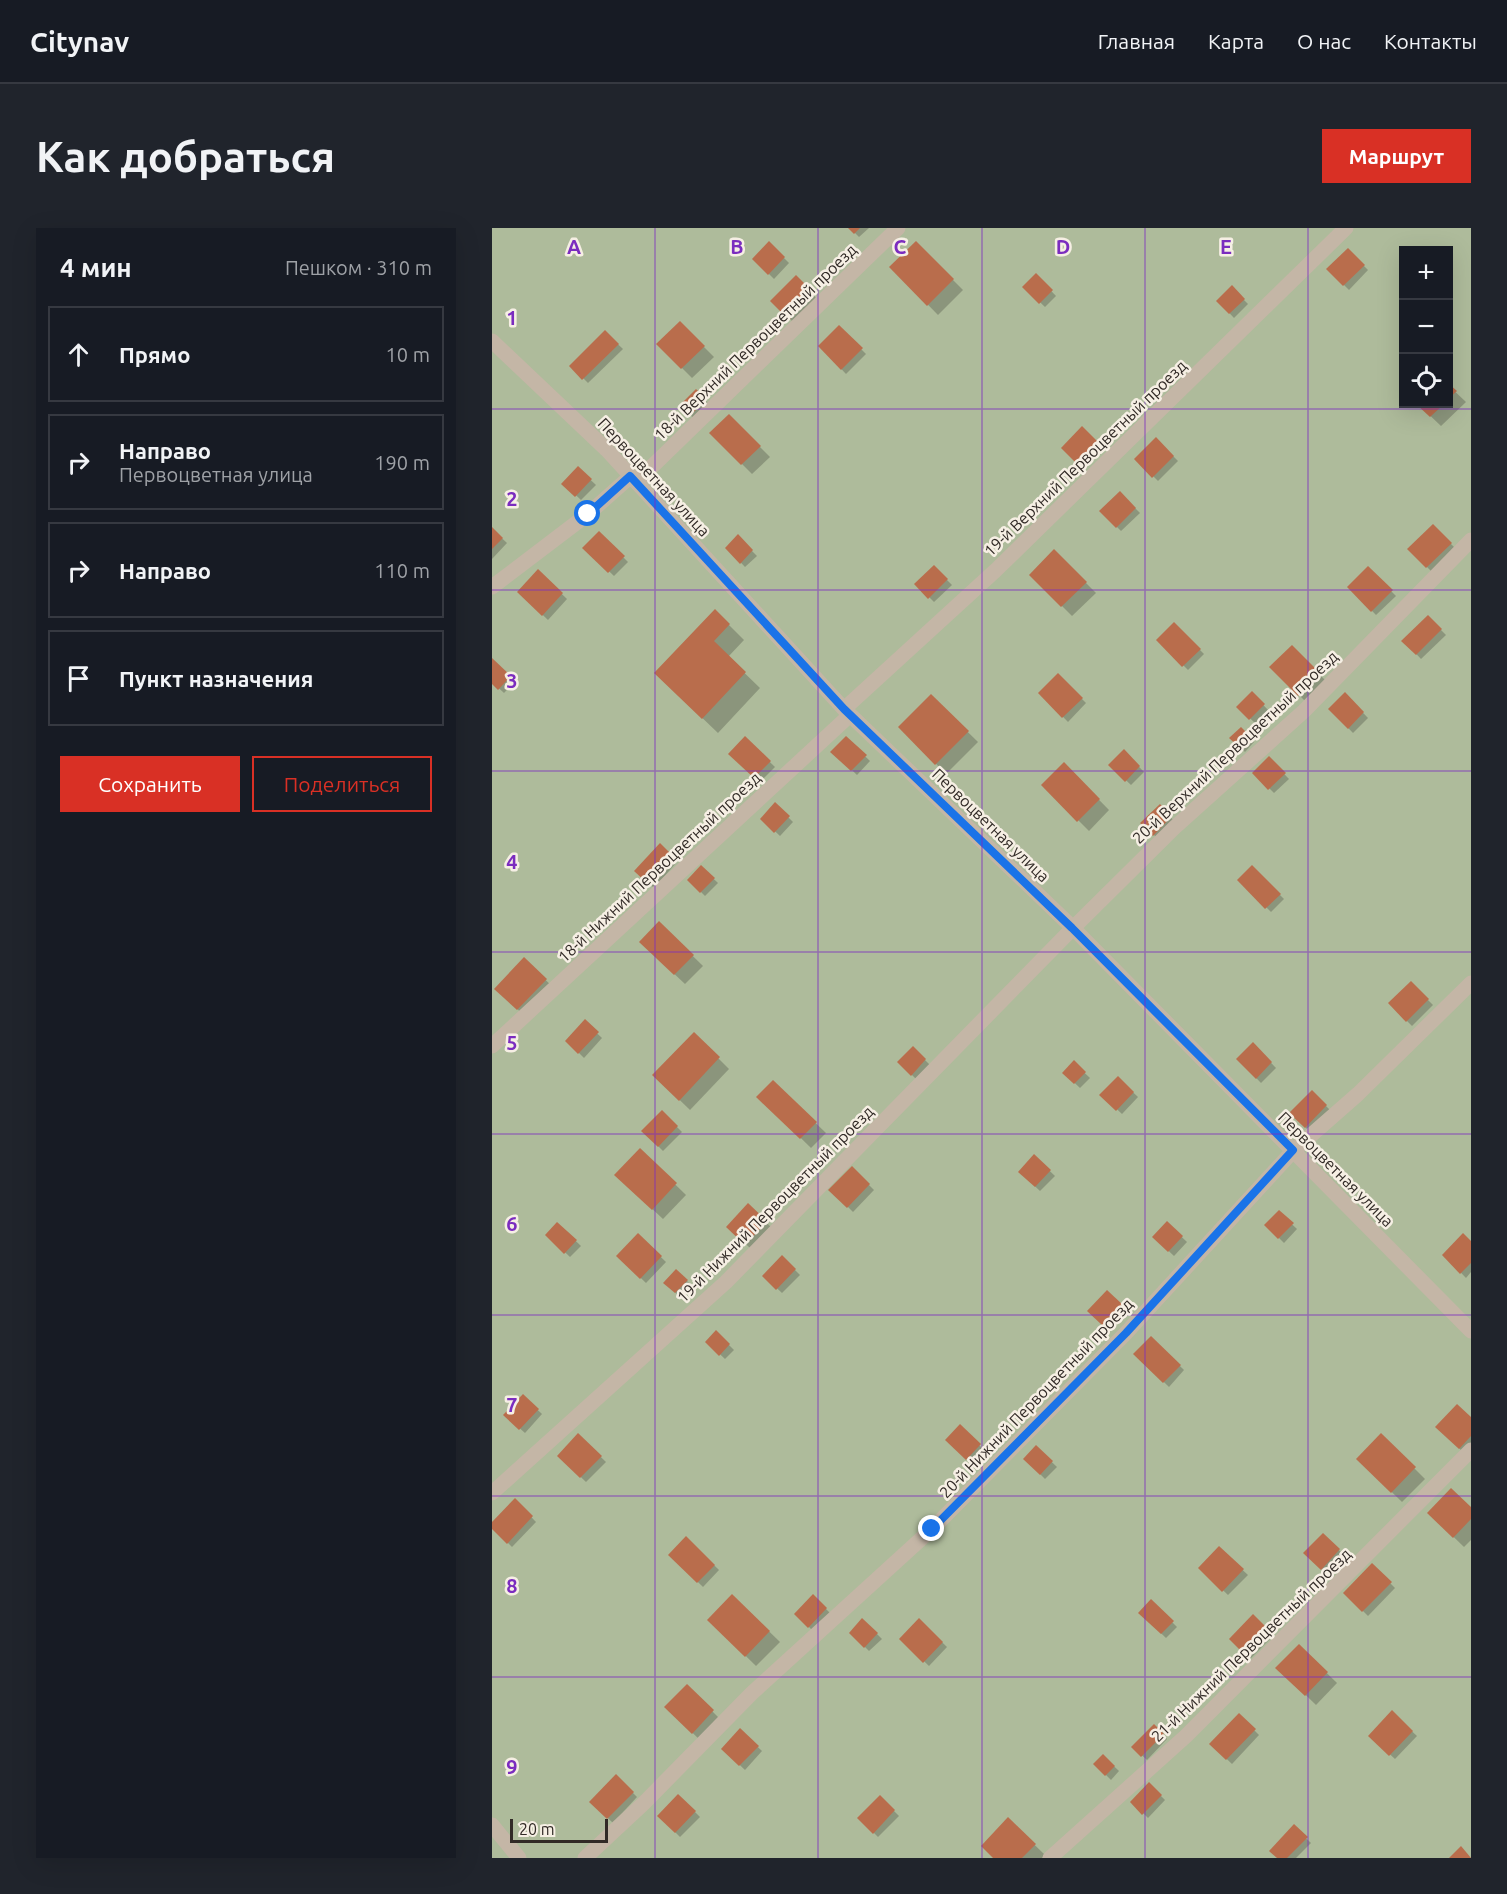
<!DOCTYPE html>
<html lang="ru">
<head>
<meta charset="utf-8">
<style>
	:root { --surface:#171b24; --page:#20242c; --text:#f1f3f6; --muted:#9ea1a6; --line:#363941; --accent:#d93025 }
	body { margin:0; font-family:Ubuntu,sans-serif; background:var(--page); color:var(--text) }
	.controls { position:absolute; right:18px; top:18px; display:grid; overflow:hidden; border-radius:0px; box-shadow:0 6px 24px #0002 }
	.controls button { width:54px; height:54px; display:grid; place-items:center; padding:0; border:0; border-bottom:2px solid var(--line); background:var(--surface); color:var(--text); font:30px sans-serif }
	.scale { position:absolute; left:18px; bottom:15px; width:98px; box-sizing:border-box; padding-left:6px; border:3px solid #312a26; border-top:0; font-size:16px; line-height:21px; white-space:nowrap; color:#312a26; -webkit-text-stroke:4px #f6efe4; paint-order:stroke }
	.stop { position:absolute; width:18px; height:18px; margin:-14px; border:4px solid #1a73e8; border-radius:50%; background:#fff }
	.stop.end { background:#1a73e8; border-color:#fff; box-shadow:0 2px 6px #0008 }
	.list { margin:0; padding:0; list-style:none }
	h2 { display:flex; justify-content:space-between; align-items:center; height:78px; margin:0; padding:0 24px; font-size:26px }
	h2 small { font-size:20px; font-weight:400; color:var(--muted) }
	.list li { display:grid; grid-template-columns:39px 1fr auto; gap:18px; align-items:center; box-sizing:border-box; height:96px; margin:0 12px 12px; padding:0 12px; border:2px solid var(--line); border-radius:0px }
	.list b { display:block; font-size:22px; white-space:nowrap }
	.list p { margin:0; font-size:20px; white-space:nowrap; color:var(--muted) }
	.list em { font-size:20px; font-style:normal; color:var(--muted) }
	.actions { display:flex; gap:12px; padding:18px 24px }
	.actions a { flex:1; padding:14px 0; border:2px solid var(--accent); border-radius:0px; text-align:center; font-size:21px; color:var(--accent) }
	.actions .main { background:var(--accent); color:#fff }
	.icon { flex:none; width:33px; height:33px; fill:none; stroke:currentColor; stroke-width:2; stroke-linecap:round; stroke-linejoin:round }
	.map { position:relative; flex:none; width:979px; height:1630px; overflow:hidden; border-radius:0px }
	header { display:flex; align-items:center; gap:36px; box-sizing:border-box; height:84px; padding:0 30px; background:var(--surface); border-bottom:2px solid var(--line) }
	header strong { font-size:28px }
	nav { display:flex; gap:33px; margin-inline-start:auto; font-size:21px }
	.intro { display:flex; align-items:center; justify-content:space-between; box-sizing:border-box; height:144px; padding:0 36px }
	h1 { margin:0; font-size:42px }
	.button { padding:15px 27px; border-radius:0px; background:var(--accent); color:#fff; font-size:21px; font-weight:700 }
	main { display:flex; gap:36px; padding:0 36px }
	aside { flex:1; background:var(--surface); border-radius:0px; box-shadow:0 6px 24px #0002 }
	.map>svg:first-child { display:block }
	.green { fill:#aebb9b; fill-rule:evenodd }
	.shadow { fill:#0003 }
	.building { fill:#b96d4c }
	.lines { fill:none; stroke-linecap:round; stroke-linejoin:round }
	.minor { stroke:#c4b6a6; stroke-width:15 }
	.route { stroke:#1a73e8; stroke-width:8 }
	.grid { fill:none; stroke:#7b2cbf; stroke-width:1.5; stroke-opacity:0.55 }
	.labels { text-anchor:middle; stroke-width:5; stroke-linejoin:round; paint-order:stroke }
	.street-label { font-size:16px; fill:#312a26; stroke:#f6efe4 }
	.grid-label { font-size:20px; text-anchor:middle; font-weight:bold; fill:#7b2cbf; stroke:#f6efe4; stroke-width:5; stroke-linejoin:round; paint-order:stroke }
</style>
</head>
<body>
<header>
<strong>Citynav</strong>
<nav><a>Главная</a><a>Карта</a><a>О нас</a><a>Контакты</a></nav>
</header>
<div class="intro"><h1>Как добраться</h1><a class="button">Маршрут</a></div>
<main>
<aside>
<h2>4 мин<small>Пешком · 310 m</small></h2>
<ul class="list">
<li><svg class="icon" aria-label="ahead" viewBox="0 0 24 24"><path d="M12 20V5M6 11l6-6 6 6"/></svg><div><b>Прямо</b></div><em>10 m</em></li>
<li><svg class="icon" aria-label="right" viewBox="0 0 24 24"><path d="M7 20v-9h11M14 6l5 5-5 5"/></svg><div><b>Направо</b><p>Первоцветная улица</p></div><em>190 m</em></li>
<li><svg class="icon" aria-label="right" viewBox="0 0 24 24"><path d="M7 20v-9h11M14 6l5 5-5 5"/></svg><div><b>Направо</b></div><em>110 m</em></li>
<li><svg class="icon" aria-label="arrive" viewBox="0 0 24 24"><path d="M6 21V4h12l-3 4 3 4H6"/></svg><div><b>Пункт назначения</b></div></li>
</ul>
<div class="actions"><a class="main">Сохранить</a><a>Поделиться</a></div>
</aside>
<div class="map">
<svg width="979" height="1630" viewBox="0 0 979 1630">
	<rect width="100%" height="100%" fill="#eee5d9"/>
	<!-- green -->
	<path class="green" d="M 0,0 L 979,0 L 979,1630 L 0,1630 ZM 912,22 L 956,22 L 956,176 L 912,176 Z"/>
	<!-- shadow -->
	<g class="shadow">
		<polygon points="358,0 377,0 367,9"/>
		<polygon points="277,15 297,35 282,51 262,31"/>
		<polygon points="424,15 471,62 446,87 399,39"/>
		<polygon points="856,22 876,42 857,62 836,41"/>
		<polygon points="544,47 564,68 553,79 532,59"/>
		<polygon points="304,49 326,72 302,95 280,73"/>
		<polygon points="740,60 756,76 742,90 726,73"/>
		<polygon points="188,95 222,129 200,150 166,116"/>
		<polygon points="347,99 374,126 354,146 328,118"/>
		<polygon points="113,104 131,121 96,155 79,138"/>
		<polygon points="956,157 974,174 949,198 926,176 956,176"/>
		<polygon points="204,163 218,177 203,192 190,178"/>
		<polygon points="237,188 278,229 260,246 219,205"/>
		<polygon points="590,201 609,219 589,239 571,220"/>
		<polygon points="664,211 686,233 666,253 644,231"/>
		<polygon points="86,240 104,257 89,272 72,256"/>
		<polygon points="628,265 648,285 629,303 609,283"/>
		<polygon points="941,298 963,320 940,344 917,321"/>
		<polygon points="0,301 15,315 0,331"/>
		<polygon points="107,305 136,334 122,348 93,320"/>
		<polygon points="246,309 265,328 253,339 235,320"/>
		<polygon points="562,323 604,365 580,388 539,347"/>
		<polygon points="442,339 460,357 442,374 424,356"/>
		<polygon points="876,340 904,368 884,387 857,359"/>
		<polygon points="46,343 75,371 56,392 27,364"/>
		<polygon points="223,383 252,412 236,429 268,460 226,505 179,460"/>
		<polygon points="936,389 954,407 929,431 912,413"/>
		<polygon points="682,396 712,426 696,442 666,412"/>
		<polygon points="800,419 837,456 817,477 779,439"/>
		<polygon points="0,432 22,454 12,465 0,454"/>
		<polygon points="566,447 594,475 576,494 548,465"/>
		<polygon points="760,465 776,482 763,495 746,479"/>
		<polygon points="853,466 876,490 861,505 838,481"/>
		<polygon points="439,468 486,514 454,546 408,499"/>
		<polygon points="749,501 762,514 753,524 740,510"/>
		<polygon points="253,510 283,539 268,554 238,526"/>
		<polygon points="354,510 378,533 365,547 341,524"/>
		<polygon points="632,523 652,544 639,557 618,537"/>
		<polygon points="777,530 797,551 782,565 762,545"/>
		<polygon points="572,536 617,582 597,603 551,557"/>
		<polygon points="283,576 301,594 288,608 270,591"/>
		<polygon points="668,578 683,594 666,611 650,595"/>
		<polygon points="168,618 185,634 162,660 144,643"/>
		<polygon points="209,639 226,655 213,668 197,652"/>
		<polygon points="760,639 792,671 779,684 747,652"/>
		<polygon points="167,695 211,738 193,756 159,724"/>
		<polygon points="32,731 64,762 36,791 4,761"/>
		<polygon points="919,755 941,777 920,798 898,776"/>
		<polygon points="93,794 110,810 92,830 75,813"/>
		<polygon points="202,806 237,841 198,882 162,847"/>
		<polygon points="761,816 784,840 769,855 746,831"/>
		<polygon points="421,820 438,837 424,851 407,834"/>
		<polygon points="582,835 598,850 588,860 572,845"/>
		<polygon points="626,850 646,869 630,886 610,867"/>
		<polygon points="281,854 334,905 319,920 267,869"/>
		<polygon points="820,864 839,883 818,904 799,885"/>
		<polygon points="170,884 190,904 171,923 151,903"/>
		<polygon points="148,922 194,967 171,991 124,947"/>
		<polygon points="542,928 563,948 548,963 528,944"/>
		<polygon points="360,940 382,962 361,984 339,962"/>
		<polygon points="256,977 279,999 258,1020 236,999"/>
		<polygon points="787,984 805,1001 792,1015 774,997"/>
		<polygon points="675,995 695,1014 682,1028 662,1009"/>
		<polygon points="66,996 89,1018 78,1029 55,1007"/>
		<polygon points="146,1007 174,1034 154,1055 126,1028"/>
		<polygon points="979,1015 979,1044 974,1050 952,1027"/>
		<polygon points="290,1029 308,1047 290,1065 272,1048"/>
		<polygon points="185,1043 199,1057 188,1069 173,1055"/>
		<polygon points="615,1064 634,1083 616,1102 597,1083"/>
		<polygon points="224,1104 242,1122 233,1131 215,1114"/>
		<polygon points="659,1110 692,1142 677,1159 643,1126"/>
		<polygon points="31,1168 50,1186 33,1205 13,1187"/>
		<polygon points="979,1191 979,1218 972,1225 945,1199"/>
		<polygon points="468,1198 492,1222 479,1235 456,1212"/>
		<polygon points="86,1207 114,1234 94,1254 67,1228"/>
		<polygon points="889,1207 933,1251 910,1274 866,1231"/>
		<polygon points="544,1219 565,1239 553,1251 533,1231"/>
		<polygon points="23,1272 44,1294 20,1319 0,1299 0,1296"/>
		<polygon points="979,1281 979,1312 972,1319 937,1285"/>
		<polygon points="831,1307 852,1327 834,1345 813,1325"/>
		<polygon points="194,1310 227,1342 211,1359 178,1327"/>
		<polygon points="727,1320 756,1347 736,1367 708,1340"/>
		<polygon points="880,1337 903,1360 876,1388 853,1365"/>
		<polygon points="241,1368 288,1414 264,1438 217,1392"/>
		<polygon points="321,1368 339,1386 322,1404 304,1386"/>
		<polygon points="659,1373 685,1399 674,1410 648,1385"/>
		<polygon points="761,1388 781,1408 759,1430 739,1411"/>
		<polygon points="371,1392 390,1411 377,1423 359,1405"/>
		<polygon points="427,1392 455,1419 437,1438 409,1411"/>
		<polygon points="807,1418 845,1455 824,1477 786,1440"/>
		<polygon points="195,1458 231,1494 211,1515 174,1479"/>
		<polygon points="900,1485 925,1508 903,1531 878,1508"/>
		<polygon points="747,1487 767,1507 740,1536 719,1516"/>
		<polygon points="662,1498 675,1511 655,1532 641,1519"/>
		<polygon points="248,1502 270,1523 253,1542 231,1521"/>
		<polygon points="611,1528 627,1543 619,1552 603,1536"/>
		<polygon points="124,1548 145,1569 121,1595 99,1574"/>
		<polygon points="657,1556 673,1572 656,1590 640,1574"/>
		<polygon points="187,1568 208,1589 188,1609 167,1588"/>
		<polygon points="388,1569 407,1588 386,1609 367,1590"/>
		<polygon points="516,1591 553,1627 550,1630 503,1630"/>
		<polygon points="802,1599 819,1615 804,1630 787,1630"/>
	</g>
	<!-- building -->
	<g class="building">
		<polygon points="356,0 368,0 362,6"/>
		<polygon points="277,13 293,29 276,47 260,31"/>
		<polygon points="424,13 462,51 435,78 397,39"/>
		<polygon points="856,20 873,37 851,58 834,41"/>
		<polygon points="544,45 561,62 547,76 530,59"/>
		<polygon points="304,47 323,66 297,92 278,73"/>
		<polygon points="740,57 753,71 737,86 724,73"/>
		<polygon points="188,93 213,118 189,141 164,116"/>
		<polygon points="347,97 371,120 349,142 326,118"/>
		<polygon points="113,102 127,116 90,152 77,138"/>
		<polygon points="956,155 965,163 956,171"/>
		<polygon points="204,161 214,171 198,188 187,178"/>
		<polygon points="924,176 952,176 938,189"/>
		<polygon points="237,186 269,218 249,237 217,205"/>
		<polygon points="590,198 606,214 584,235 569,220"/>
		<polygon points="664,209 682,228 660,250 642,231"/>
		<polygon points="86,238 100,251 83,269 69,256"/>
		<polygon points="628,263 644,280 624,300 607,283"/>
		<polygon points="941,296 960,315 934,340 915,321"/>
		<polygon points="0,299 11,310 0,321"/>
		<polygon points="107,303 133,328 116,345 90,320"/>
		<polygon points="246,306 261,322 248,336 233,320"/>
		<polygon points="562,321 595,354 569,379 537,347"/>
		<polygon points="442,337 456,351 436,371 422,356"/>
		<polygon points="876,338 901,362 879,384 855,359"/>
		<polygon points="46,341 71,365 50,388 25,364"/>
		<polygon points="223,381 238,396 222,413 254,444 210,491 162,445"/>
		<polygon points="936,387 950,401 924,427 909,413"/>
		<polygon points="682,394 709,421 690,439 664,412"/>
		<polygon points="800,417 828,445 806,468 777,439"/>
		<polygon points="0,430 19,448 6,462 0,456"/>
		<polygon points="566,445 591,470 570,490 546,465"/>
		<polygon points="760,463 773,476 757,492 744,479"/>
		<polygon points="853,464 872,484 856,501 836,481"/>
		<polygon points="439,466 477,503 443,537 406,499"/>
		<polygon points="749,499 759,509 748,520 737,510"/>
		<polygon points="253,508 279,533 262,550 236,526"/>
		<polygon points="354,508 375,527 359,543 338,524"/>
		<polygon points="632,521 648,538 633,554 616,537"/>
		<polygon points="777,528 794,545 776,562 760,545"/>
		<polygon points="572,534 608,571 585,594 549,557"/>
		<polygon points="283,574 298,588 282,605 268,591"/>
		<polygon points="668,576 680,588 661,608 648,595"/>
		<polygon points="168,615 182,629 156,656 142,643"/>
		<polygon points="209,637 223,650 208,665 195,652"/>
		<polygon points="760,637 789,666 773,681 745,652"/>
		<polygon points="167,693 202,727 182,747 147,714"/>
		<polygon points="32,729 55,751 25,782 2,761"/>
		<polygon points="919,753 937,771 914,794 896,775"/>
		<polygon points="93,791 107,804 86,826 73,813"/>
		<polygon points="202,804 228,829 187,873 160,847"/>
		<polygon points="761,814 780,834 764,851 744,831"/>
		<polygon points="421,818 434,831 419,848 405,834"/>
		<polygon points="582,832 594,844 582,856 570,845"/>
		<polygon points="626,848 642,864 624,883 607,867"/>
		<polygon points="281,852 325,894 308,911 264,869"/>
		<polygon points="820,862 835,877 813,900 797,885"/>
		<polygon points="170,882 186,898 166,919 149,903"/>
		<polygon points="148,920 185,955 160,982 122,947"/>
		<polygon points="542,926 559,942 543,959 526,944"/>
		<polygon points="360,938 378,956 355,980 336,962"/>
		<polygon points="256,975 275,993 253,1017 234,999"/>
		<polygon points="787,982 802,995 786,1011 772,997"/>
		<polygon points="675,993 691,1008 676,1024 660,1009"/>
		<polygon points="65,994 85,1012 72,1026 53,1007"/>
		<polygon points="146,1005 170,1028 148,1051 124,1028"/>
		<polygon points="971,1005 979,1013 979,1035 968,1046 950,1027"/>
		<polygon points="290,1027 304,1041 284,1062 270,1048"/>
		<polygon points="184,1041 196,1052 183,1065 171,1055"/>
		<polygon points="615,1062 631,1077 611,1098 595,1083"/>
		<polygon points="224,1102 238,1116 227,1128 213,1114"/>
		<polygon points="659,1108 689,1137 671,1155 641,1126"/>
		<polygon points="31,1166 47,1181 27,1202 11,1187"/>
		<polygon points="965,1176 979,1189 979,1208 967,1221 943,1199"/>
		<polygon points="468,1196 489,1216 474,1232 453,1212"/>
		<polygon points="86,1205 110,1228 88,1250 65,1228"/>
		<polygon points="889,1205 924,1239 899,1265 864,1231"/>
		<polygon points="544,1217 561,1233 548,1247 531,1231"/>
		<polygon points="959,1260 979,1279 979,1291 961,1310 935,1285"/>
		<polygon points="23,1270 41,1288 15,1316 0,1301 0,1294"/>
		<polygon points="831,1305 848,1321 829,1342 811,1325"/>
		<polygon points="194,1308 223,1337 205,1355 176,1327"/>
		<polygon points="727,1318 752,1341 730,1364 706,1340"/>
		<polygon points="880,1335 900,1354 870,1384 851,1365"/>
		<polygon points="240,1366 278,1403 253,1429 215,1392"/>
		<polygon points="321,1366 335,1380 316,1400 302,1386"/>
		<polygon points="659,1371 682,1393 669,1406 646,1385"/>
		<polygon points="761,1386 777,1402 753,1427 737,1411"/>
		<polygon points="370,1390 386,1405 372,1420 357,1405"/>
		<polygon points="427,1390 451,1414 431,1435 407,1411"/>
		<polygon points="807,1416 836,1444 813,1468 783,1440"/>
		<polygon points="195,1456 222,1482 200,1506 172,1479"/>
		<polygon points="900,1482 921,1503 897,1528 876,1508"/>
		<polygon points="747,1485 764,1501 734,1532 717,1516"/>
		<polygon points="662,1496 672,1506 649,1529 639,1519"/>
		<polygon points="248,1500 267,1518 247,1538 229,1521"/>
		<polygon points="611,1526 623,1538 613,1548 601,1536"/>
		<polygon points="124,1546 142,1564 115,1591 97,1574"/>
		<polygon points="657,1554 670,1567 650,1587 638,1574"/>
		<polygon points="186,1566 204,1583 183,1605 165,1588"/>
		<polygon points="388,1567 403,1582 381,1606 365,1590"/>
		<polygon points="516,1589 544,1616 530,1630 501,1630 489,1618"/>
		<polygon points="802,1596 816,1609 795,1630 785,1630 777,1623"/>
		<polygon points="969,1618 979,1630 957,1630"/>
	</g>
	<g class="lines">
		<!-- minor -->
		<g class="minor">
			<polyline points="0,113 115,222 352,481 581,700 979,1103"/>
			<polyline points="144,254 406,0"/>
			<polyline points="0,359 96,286 139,248"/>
			<polyline points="352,481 504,342 854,0"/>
			<polyline points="0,818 358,487"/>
			<polyline points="0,1265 234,1054 581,700 682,600 812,483 979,312"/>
			<polyline points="0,1597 27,1630"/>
			<polyline points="93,1630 152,1575 260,1465 440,1301 634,1105 801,923 866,866 979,755"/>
			<polyline points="558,1630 694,1508 979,1222"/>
		</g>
	</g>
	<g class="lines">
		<!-- route -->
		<polyline class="route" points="96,286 138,248 352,481 580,700 801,922 634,1105 440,1301"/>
	</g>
	<!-- grid -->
	<path class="grid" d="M 163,0 L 163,1630M 326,0 L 326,1630M 490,0 L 490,1630M 653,0 L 653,1630M 816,0 L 816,1630M 0,181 L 979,181M 0,362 L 979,362M 0,543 L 979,543M 0,724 L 979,724M 0,906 L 979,906M 0,1087 L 979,1087M 0,1268 L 979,1268M 0,1449 L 979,1449"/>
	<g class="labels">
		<!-- street labels -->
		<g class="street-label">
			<text transform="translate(263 114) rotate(-44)" y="6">18-й Верхний Первоцветный проезд</text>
			<text transform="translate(593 230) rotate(-44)" y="6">19-й Верхний Первоцветный проезд</text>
			<text transform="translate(162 249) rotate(47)" y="6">Первоцветная улица</text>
			<text transform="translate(743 519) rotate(-43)" y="6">20-й Верхний Первоцветный проезд</text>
			<text transform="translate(499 597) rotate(44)" y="6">Первоцветная улица</text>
			<text transform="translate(167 639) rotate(-43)" y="6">18-й Нижний Первоцветный проезд</text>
			<text transform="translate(844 941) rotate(45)" y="6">Первоцветная улица</text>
			<text transform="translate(283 976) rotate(-45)" y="6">19-й Нижний Первоцветный проезд</text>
			<text transform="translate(544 1170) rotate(-46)" y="6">20-й Нижний Первоцветный проезд</text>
			<text transform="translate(759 1417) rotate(-44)" y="6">21-й Нижний Первоцветный проезд</text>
		</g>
	</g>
	<g class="grid-label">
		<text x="82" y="26">A</text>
		<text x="245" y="26">B</text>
		<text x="408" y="26">C</text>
		<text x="571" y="26">D</text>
		<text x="734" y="26">E</text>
		<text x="20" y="97">1</text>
		<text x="20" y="278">2</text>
		<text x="20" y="460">3</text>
		<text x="20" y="641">4</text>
		<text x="20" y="822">5</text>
		<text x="20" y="1003">6</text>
		<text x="20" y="1184">7</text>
		<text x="20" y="1365">8</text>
		<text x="20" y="1546">9</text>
	</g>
</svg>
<div class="controls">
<button>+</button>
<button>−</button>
<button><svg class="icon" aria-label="locate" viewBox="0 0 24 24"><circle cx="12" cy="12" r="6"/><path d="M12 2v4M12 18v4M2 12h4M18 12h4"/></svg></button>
</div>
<div class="scale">20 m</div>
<div class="stop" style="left:96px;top:286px"></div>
<div class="stop end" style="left:440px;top:1301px"></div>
</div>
</main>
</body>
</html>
